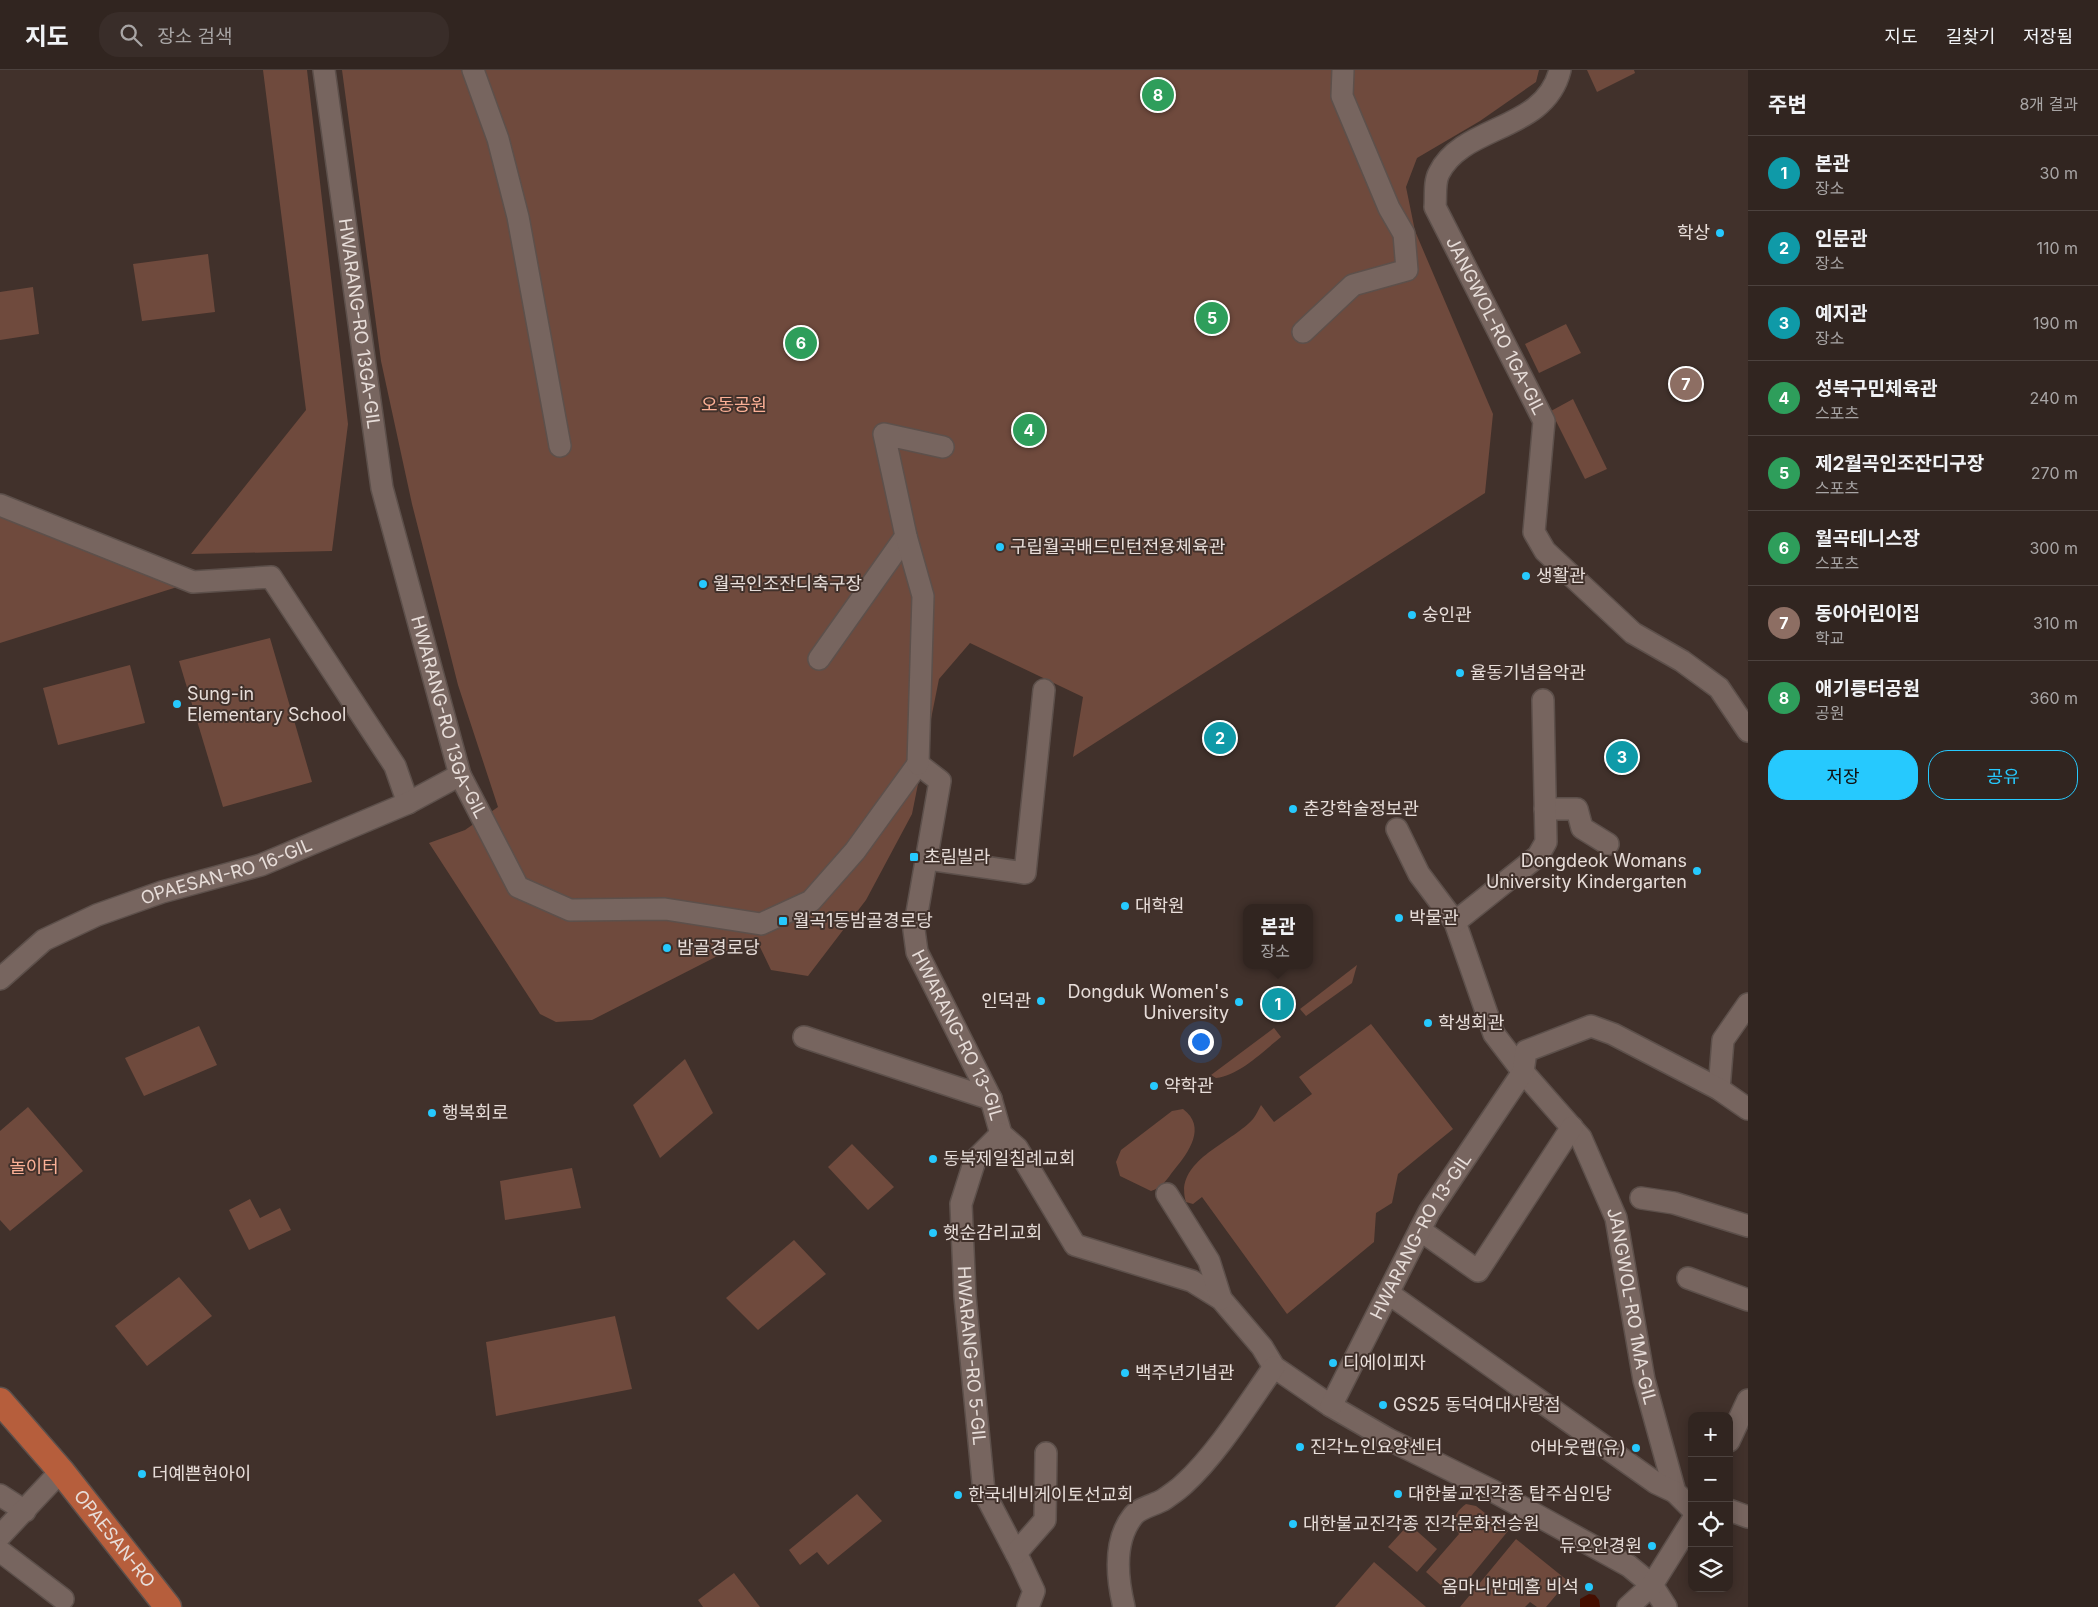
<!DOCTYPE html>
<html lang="ko">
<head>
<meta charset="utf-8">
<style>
	:root { --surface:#312520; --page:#392d29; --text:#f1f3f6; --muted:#a8a5a5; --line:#4c423e; --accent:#26c9fe }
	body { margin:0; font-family:Inter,"Noto Sans KR",sans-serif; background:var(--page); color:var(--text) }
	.controls { position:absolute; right:15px; bottom:15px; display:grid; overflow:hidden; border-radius:10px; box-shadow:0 2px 12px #0003 }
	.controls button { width:45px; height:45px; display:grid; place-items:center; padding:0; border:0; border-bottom:1px solid var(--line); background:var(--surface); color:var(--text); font:25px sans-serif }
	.you { position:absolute; left:1200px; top:971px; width:18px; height:18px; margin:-12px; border:4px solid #fff; border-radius:50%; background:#1a73e8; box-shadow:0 0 0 8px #1a73e833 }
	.badge { display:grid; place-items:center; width:32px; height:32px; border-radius:50%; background:var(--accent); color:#fff; font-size:16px; font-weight:700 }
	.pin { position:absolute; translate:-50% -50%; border:2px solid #fff; box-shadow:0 1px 5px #0006 }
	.popup { position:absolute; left:1243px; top:834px; width:70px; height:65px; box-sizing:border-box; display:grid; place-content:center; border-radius:10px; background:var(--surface); filter:drop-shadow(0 1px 4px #0005); font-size:16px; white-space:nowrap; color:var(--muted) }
	.popup b { font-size:19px; color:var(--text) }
	.popup::after { content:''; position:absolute; left:50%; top:100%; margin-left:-10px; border:10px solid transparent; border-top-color:var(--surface) }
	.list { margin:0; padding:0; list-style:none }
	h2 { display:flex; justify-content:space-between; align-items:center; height:65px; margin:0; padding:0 20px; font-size:21px }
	h2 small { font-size:16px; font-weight:400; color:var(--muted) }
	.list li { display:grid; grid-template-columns:32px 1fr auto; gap:15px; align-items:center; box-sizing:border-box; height:75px; padding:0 20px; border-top:1px solid var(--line) }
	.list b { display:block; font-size:19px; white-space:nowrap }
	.list p { margin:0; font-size:16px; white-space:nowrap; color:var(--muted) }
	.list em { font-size:16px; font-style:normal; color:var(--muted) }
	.actions { display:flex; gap:10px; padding:15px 20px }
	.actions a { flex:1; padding:11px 0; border:1px solid var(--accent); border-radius:20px; text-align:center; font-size:18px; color:var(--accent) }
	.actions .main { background:var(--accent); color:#111 }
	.icon { flex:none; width:28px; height:28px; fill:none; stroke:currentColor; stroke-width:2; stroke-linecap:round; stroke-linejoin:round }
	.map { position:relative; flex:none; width:1748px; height:1537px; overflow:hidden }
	header { display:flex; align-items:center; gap:30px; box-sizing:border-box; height:70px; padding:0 25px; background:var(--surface); border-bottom:1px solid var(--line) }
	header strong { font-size:24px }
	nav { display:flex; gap:28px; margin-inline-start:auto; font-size:18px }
	.search { width:350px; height:45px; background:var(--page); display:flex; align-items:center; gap:12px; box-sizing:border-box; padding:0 18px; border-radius:20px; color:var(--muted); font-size:19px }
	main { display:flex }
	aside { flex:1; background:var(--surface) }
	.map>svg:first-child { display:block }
	.green { fill:#6f4a3d }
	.water { fill:#450e00 }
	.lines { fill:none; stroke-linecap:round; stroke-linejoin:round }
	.minor-casing { stroke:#5d504b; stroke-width:24 }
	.major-casing { stroke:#5d504b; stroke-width:29 }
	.minor { stroke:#77655f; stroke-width:21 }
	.major { stroke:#b65e3c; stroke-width:26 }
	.poi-dot { fill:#26c9fe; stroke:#41312b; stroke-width:2 }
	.labels { text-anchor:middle; stroke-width:4; stroke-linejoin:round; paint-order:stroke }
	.poi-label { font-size:18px; fill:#e7ddd9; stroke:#41312b; text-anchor:start }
	.street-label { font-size:18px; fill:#e7ddd9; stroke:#41312b }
	.park-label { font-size:18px; fill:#fbb096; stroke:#41312b }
</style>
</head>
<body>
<header>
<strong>지도</strong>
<div class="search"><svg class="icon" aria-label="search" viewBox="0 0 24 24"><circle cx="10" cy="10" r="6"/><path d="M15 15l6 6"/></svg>장소 검색</div>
<nav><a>지도</a><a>길찾기</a><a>저장됨</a></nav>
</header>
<main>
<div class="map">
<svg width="1748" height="1537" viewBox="0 0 1748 1537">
	<rect width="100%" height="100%" fill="#41312b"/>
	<!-- green -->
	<g class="green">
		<polygon points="263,0 307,0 348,354 332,481 191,484 306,340"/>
		<polygon points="342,0 1539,0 1536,12 1480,51 1417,88 1406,117 1415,161 1493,344 1485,423 1073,687 1083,627 970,573 939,609 912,744 866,830 808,906 771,900 759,875 747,871 592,950 556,952 540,944 429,773 465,760 498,737 458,615 412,434 381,291"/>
		<polygon points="1587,0 1634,0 1635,3 1597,22"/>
		<polygon points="208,184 215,242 142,251 133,194"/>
		<polygon points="33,217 39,264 0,270 0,222"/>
		<polygon points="1566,254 1581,283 1539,303 1525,274"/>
		<polygon points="1573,329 1607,399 1585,409 1551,341"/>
		<polygon points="0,435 193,512 0,573"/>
		<polygon points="270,568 312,712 223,737 179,591"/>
		<polygon points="130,595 145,653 58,675 43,618"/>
		<polygon points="1357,895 1352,913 1306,946 1300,939"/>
		<path d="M 1371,954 L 1453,1059 L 1398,1104 L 1392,1133 L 1376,1143 L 1374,1172 L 1287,1244 L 1202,1127 L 1193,1134 L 1186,1132 C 1173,1091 1232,1073 1253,1049 C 1256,1045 1259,1039 1261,1035 L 1274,1052 L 1312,1024 L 1299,1007 Z"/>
		<polygon points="199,956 217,995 144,1026 125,988"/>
		<path d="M 1274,958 L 1281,967 C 1262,982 1240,1005 1216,1008 L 1211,1005 Z"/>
		<polygon points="685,989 713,1043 660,1088 633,1035"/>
		<polygon points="28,1037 83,1101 10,1161 0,1150 0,1061"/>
		<path d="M 1183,1039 C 1207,1057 1189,1082 1174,1100 C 1167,1109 1162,1118 1151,1121 L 1120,1106 L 1116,1092 L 1121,1080 L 1172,1041 Z"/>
		<polygon points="852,1074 894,1117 868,1140 828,1097"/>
		<polygon points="572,1098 581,1138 505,1150 500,1111"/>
		<polygon points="250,1129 260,1148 280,1138 291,1160 249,1180 229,1140"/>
		<polygon points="794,1170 826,1204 758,1260 726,1228"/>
		<polygon points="179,1207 212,1246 147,1296 115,1256"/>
		<polygon points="615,1246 632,1319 496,1346 486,1272"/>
		<polygon points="857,1424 882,1451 828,1495 817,1482 800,1495 789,1480"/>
		<path d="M 1466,1434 L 1476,1436 L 1508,1461 L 1454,1527 L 1426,1502 L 1459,1464 C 1451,1452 1454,1443 1466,1434 Z"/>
		<polygon points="1409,1454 1437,1479 1417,1502 1388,1477"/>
		<polygon points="1516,1469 1568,1511 1546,1537 1537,1537 1530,1532 1525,1537 1460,1537"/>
		<polygon points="1374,1492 1426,1537 1335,1537"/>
		<polygon points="734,1503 760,1537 703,1537 698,1530"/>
	</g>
	<!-- water -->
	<polygon class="water" points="1589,1524 1595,1525 1599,1530 1600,1537 1580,1537 1580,1529"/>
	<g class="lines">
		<defs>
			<g id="minor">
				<path id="s1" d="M 324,0 L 382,418 L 460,705 L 518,817 L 570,840 L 665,839 L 761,854 L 811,831 L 855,781 L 918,694"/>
				<polyline points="473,0 498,69 518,147 560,376"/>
				<path id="s2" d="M 1560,0 C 1545,62 1463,54 1439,103 C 1434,112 1436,128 1435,137 L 1544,351 L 1534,462 L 1545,481 L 1633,563 L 1682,591 L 1719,618 L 1748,661"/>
				<polyline points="1303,262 1353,215 1407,200 1404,164 1389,138 1342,26 1343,0"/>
				<polyline points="0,435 193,512 271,507 395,696 408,733"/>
				<polyline points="819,589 906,466"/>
				<path id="s3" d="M 918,694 L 940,711 L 914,860 L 917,882 L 991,1029 L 1001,1064 L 1017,1078 L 1075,1175 L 1192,1211 L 1221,1229 L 1262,1277 L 1274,1297 L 1331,1336 L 1388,1369 L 1493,1421 L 1629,1496 L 1652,1515 L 1666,1537"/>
				<polyline points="918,694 923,526 906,466 884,364 943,377"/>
				<polyline points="1545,739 1577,739 1582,758 1608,774"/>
				<path id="s4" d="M 1397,759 L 1419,804 L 1455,852 L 1494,964 L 1523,1002 L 1581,1068 L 1616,1148 L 1644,1310 L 1675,1422 L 1692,1439"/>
				<polyline points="928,789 1025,803 1044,620"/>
				<polyline points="1455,852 1538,786 1546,772 1543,630"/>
				<path id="s5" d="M 0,909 L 44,870 L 97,845 L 162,822 L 261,795 L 408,733 L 460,705"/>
				<polyline points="804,967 991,1029"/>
				<polyline points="1719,1019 1723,970 1748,934"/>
				<path id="s6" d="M 1001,1064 L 975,1090 L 961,1134 L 965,1226 L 984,1422 L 1020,1491 L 1034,1521 L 1028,1537"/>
				<polyline points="1167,1124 1209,1191 1221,1229"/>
				<polyline points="1641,1128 1674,1133 1748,1156"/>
				<polyline points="1420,1160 1478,1201 1572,1057"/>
				<polyline points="1688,1208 1748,1230"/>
				<polyline points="1388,1223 1656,1413 1675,1422"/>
				<path id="s7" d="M 1331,1336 L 1429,1142 L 1523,1002 L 1526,981 L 1591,956 L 1613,964 L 1719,1019 L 1748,1039"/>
				<polyline points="1729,1371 1748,1330"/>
				<polyline points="0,1425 25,1441"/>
				<polyline points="1729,1440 1748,1447"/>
				<polyline points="0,1466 61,1401"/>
				<polyline points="0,1481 63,1529"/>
				<polyline points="1016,1483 1045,1450 1046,1383"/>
				<path d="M 1124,1537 C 1117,1508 1113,1471 1133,1446 C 1139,1438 1154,1435 1163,1430 C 1170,1425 1178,1420 1184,1414 C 1217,1384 1248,1334 1274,1297"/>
				<polyline points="1628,1537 1652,1515 1692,1451"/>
			</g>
			<g id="major">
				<path id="s8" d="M 0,1331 L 61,1401 L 168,1537"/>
			</g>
		</defs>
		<!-- minor casing -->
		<use href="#minor" class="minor-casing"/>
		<!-- major casing -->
		<use href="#major" class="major-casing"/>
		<!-- minor -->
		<use href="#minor" class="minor"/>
		<!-- major -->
		<use href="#major" class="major"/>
	</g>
	<!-- markers -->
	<g class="poi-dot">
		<circle cx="1720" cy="163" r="5"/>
		<circle cx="1000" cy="477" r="5"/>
		<circle cx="1526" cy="506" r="5"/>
		<circle cx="703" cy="514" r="5"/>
		<circle cx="1412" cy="545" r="5"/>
		<circle cx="1460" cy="603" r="5"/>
		<circle cx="177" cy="634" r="5"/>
		<circle cx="1293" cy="739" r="5"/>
		<rect x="909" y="782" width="10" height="10" rx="2.5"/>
		<circle cx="1697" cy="801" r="5"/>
		<circle cx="1125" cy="836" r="5"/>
		<circle cx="1399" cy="848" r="5"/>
		<rect x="778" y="846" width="10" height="10" rx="2.5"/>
		<circle cx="667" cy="878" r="5"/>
		<circle cx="1041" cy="931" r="5"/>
		<circle cx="1239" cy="932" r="5"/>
		<circle cx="1428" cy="953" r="5"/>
		<circle cx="1154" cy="1016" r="5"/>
		<circle cx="432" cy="1043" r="5"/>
		<circle cx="933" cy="1089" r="5"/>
		<circle cx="933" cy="1163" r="5"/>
		<circle cx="1333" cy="1293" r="5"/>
		<circle cx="1125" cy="1303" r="5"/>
		<circle cx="1383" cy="1335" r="5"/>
		<circle cx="1300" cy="1377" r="5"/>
		<circle cx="1636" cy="1378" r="5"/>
		<circle cx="142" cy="1404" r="5"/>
		<circle cx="1398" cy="1424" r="5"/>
		<circle cx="958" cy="1425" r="5"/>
		<circle cx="1293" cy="1454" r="5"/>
		<circle cx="1652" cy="1476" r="5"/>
		<circle cx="1589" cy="1517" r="5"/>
	</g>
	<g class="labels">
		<!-- poi labels -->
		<g class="poi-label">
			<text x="1710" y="169" text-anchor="end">학상</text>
			<text x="1010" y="483">구립월곡배드민턴전용체육관</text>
			<text x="1536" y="512">생활관</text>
			<text x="713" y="520">월곡인조잔디축구장</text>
			<text x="1422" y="551">숭인관</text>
			<text x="1470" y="609">율동기념음악관</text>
			<text x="187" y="630">Sung-in<tspan x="187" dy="21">Elementary School</tspan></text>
			<text x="1303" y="745">춘강학술정보관</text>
			<text x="924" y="793">초림빌라</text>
			<text x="1687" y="797" text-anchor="end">Dongdeok Womans<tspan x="1687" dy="21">University Kindergarten</tspan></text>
			<text x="1135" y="842">대학원</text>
			<text x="1409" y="854">박물관</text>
			<text x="793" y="857">월곡1동밤골경로당</text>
			<text x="677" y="884">밤골경로당</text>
			<text x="1229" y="928" text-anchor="end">Dongduk Women's<tspan x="1229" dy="21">University</tspan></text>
			<text x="1031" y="937" text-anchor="end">인덕관</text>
			<text x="1438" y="959">학생회관</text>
			<text x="1164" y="1022">약학관</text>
			<text x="442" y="1049">행복회로</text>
			<text x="943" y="1095">동북제일침례교회</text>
			<text x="943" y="1169">햇순감리교회</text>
			<text x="1343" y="1299">디에이피자</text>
			<text x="1135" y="1309">백주년기념관</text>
			<text x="1393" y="1341">GS25 동덕여대사랑점</text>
			<text x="1310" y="1383">진각노인요양센터</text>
			<text x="1626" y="1384" text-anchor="end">어바웃랩(유)</text>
			<text x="152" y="1410">더예쁜현아이</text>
			<text x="1408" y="1430">대한불교진각종 탑주심인당</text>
			<text x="968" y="1431">한국네비게이토선교회</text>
			<text x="1303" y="1460">대한불교진각종 진각문화전승원</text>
			<text x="1642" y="1482" text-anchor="end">듀오안경원</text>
			<text x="1579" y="1523" text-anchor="end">옴마니반메홈 비석</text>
		</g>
		<!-- street labels -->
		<g class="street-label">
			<text dy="6" stroke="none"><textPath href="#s1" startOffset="256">HWARANG-RO 13GA-GIL</textPath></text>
			<text dy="6" stroke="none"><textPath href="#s2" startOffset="332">JANGWOL-RO 1GA-GIL</textPath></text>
			<text dy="6" stroke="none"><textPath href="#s1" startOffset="661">HWARANG-RO 13GA-GIL</textPath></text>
			<text dy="6" stroke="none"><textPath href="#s5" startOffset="254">OPAESAN-RO 16-GIL</textPath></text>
			<text dy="6" stroke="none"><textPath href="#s3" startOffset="294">HWARANG-RO 13-GIL</textPath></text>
			<text dy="6" stroke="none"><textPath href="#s7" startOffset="192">HWARANG-RO 13-GIL</textPath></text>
			<text dy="6" stroke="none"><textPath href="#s4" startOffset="541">JANGWOL-RO 1MA-GIL</textPath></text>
			<text dy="6" stroke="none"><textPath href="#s6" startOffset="235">HWARANG-RO 5-GIL</textPath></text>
			<text dy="6" stroke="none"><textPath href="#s8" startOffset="179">OPAESAN-RO</textPath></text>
		</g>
		<!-- park labels -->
		<g class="park-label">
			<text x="734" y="341">오동공원</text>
			<text x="34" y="1103">놀이터</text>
		</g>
	</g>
</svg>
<div class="controls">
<button>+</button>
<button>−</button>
<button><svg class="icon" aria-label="locate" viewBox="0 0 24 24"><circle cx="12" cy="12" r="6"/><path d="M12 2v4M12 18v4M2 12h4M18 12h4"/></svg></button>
<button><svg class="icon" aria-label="layers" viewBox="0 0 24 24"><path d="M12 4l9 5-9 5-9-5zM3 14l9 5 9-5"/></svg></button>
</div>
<div class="you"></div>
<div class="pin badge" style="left:1278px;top:934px;background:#0f9aa8">1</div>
<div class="popup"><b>본관</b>장소</div>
<div class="pin badge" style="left:1220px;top:668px;background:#0f9aa8">2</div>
<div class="pin badge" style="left:1622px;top:687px;background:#0f9aa8">3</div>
<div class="pin badge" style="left:1029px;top:360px;background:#2e9e5b">4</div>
<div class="pin badge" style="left:1212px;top:248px;background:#2e9e5b">5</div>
<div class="pin badge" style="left:801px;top:273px;background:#2e9e5b">6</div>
<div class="pin badge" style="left:1686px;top:314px;background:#8d6e63">7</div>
<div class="pin badge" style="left:1158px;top:25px;background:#2e9e5b">8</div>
</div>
<aside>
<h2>주변<small>8개 결과</small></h2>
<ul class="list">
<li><span class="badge" style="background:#0f9aa8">1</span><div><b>본관</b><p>장소</p></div><em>30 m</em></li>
<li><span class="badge" style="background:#0f9aa8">2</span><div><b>인문관</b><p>장소</p></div><em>110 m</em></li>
<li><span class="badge" style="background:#0f9aa8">3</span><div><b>예지관</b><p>장소</p></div><em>190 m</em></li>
<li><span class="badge" style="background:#2e9e5b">4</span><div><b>성북구민체육관</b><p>스포츠</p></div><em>240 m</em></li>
<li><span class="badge" style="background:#2e9e5b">5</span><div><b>제2월곡인조잔디구장</b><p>스포츠</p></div><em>270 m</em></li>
<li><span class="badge" style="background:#2e9e5b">6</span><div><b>월곡테니스장</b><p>스포츠</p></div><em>300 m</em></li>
<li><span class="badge" style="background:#8d6e63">7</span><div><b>동아어린이집</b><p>학교</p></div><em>310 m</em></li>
<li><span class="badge" style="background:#2e9e5b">8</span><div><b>애기릉터공원</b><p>공원</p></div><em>360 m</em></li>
</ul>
<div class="actions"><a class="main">저장</a><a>공유</a></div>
</aside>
</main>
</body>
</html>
